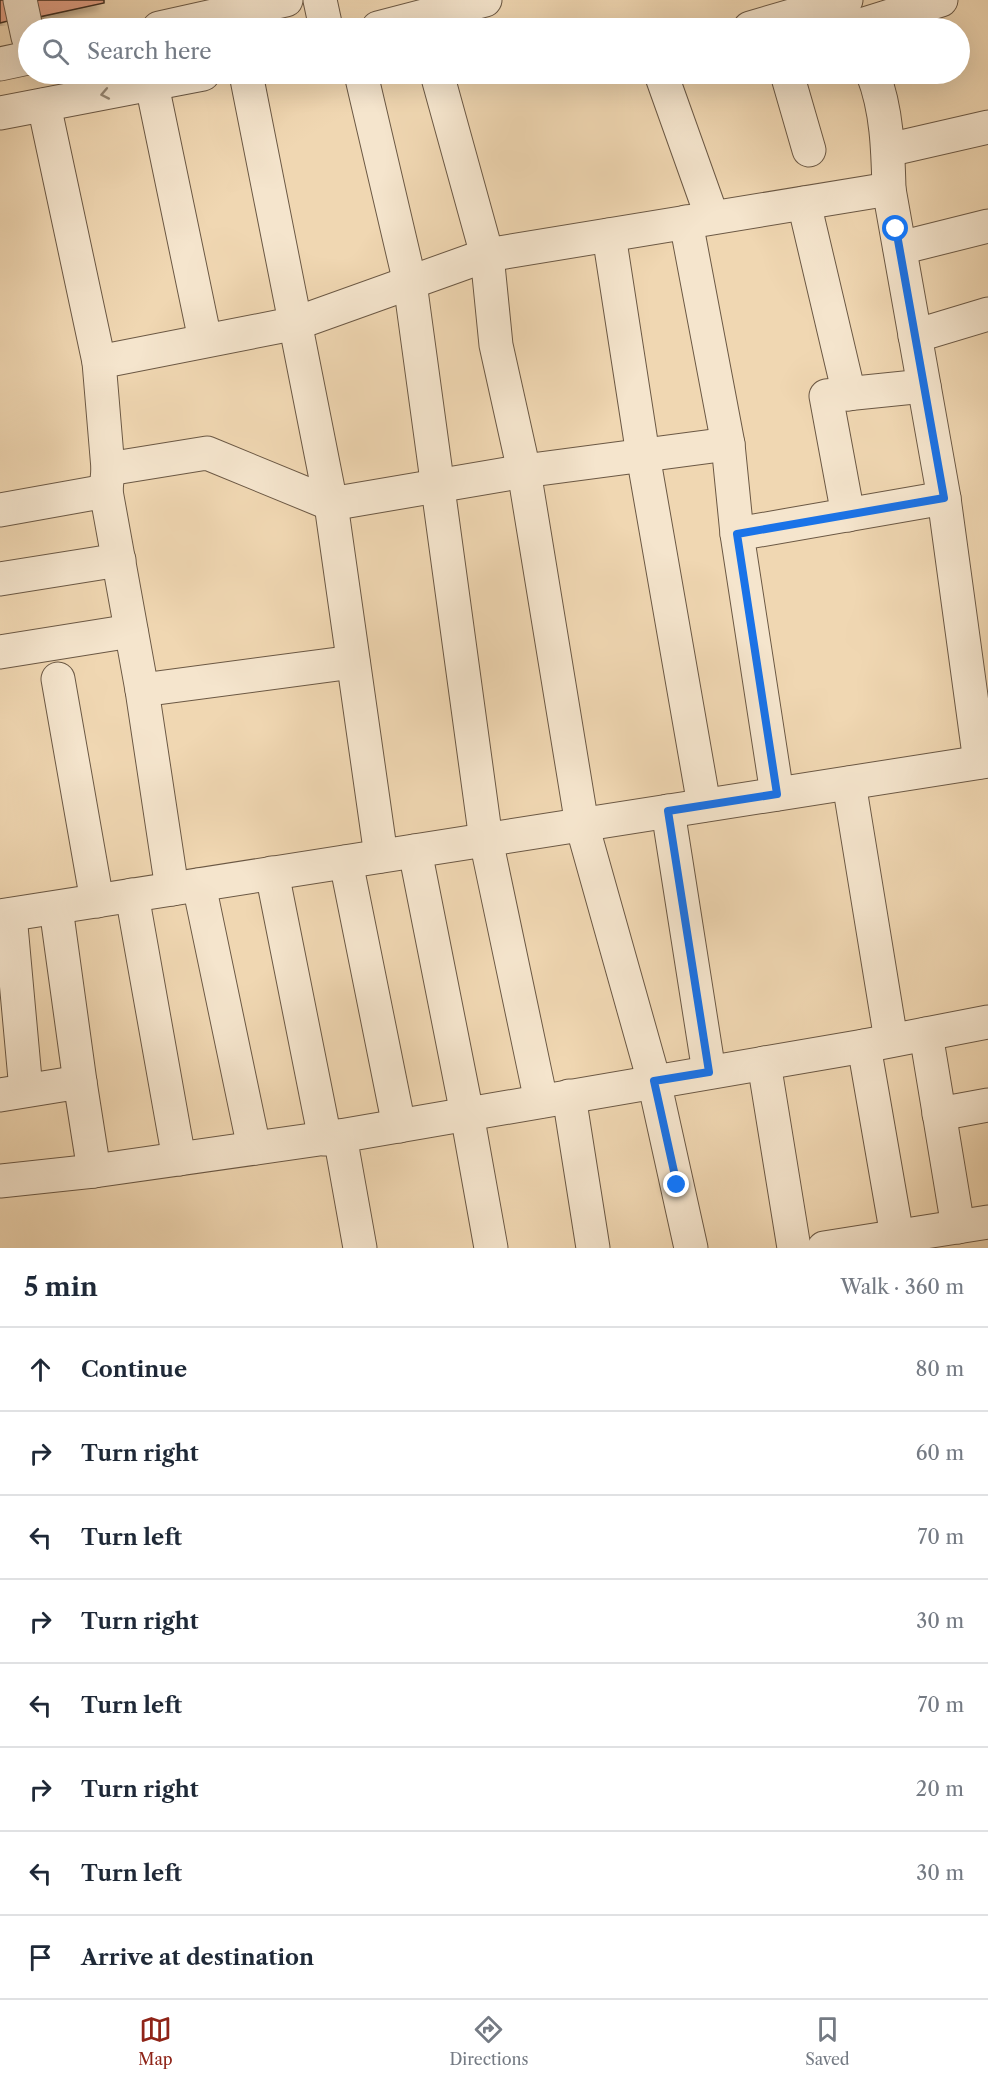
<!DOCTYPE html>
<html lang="en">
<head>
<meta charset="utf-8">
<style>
	:root { --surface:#fff; --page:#f2f2f3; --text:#1f2937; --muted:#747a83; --line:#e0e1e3; --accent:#8f2418 }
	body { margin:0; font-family:"Libre Caslon Text",serif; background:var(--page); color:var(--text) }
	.stop { position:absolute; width:18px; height:18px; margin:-14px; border:4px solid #1a73e8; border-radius:50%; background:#fff }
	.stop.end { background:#1a73e8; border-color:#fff; box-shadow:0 2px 6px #0008 }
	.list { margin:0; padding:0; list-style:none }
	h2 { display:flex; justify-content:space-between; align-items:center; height:78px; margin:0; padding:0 24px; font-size:26px }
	h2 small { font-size:20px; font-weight:400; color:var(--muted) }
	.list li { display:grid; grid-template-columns:39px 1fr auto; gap:18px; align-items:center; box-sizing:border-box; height:84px; padding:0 24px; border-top:2px solid var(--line) }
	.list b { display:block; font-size:22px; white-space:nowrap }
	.list em { font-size:20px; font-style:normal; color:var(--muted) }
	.icon { flex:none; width:33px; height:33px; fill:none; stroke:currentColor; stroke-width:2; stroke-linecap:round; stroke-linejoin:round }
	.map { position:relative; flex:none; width:988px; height:1248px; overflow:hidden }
	.search { position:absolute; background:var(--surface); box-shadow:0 6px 24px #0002; left:18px; right:18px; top:18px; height:66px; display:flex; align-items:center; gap:15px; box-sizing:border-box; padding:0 21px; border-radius:33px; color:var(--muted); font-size:22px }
	.sheet { height:750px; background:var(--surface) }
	nav { display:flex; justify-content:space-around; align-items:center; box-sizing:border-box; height:84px; border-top:2px solid var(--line); background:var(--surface); font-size:16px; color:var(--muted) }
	nav a { display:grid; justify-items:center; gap:3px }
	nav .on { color:var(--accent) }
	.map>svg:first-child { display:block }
	.building { fill:#e2a085; stroke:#3f2e20; stroke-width:1.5; filter:url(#shadow) }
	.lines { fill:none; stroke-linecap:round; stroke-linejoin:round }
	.minor-casing { stroke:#6b5844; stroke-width:35 }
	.minor { stroke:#f5e5cd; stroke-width:33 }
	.oneway { stroke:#9a8a76 }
	.route { stroke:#1a73e8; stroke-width:8 }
</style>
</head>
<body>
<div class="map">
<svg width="988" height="1248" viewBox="0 0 988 1248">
	<defs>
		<filter id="shadow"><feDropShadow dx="-5.5" dy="5.5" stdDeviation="3" flood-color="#0004"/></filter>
	</defs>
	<rect width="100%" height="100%" fill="#f0d7b2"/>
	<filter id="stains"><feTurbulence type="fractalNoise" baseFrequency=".00333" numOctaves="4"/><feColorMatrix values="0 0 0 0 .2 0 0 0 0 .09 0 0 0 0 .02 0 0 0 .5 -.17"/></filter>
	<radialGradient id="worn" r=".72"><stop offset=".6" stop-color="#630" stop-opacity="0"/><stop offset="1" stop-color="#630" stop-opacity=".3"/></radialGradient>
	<!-- building -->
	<g class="building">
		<polygon points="0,0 4,0 8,21 0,23"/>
		<polygon points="35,0 104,0 104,3 39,17"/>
	</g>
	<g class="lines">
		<defs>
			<g id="minor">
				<polyline points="20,0 28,37"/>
				<polyline points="320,0 326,28"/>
				<polyline points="855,27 941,0"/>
				<polyline points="159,28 286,0"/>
				<polyline points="378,28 485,0"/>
				<polyline points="750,28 846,0"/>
				<polyline points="0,64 28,58"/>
				<polyline points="246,74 331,504 381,856"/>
				<polyline points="361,74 410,283 486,840 541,1101"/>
				<polyline points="437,74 487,255 496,345 524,471 582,825 654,1081 691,1248"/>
				<polyline points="661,74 712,217"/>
				<polyline points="787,74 809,150"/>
				<path d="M 873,74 C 887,110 888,150 889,189 L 944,498 L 980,762"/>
				<polyline points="152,85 205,340"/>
				<polyline points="44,105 99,362"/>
				<polyline points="0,113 203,74"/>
				<polyline points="888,150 988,127"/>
				<polyline points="804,203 849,394"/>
				<polyline points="686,222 728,444 737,534 777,794"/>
				<polyline points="609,235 643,455 704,805"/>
				<polyline points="900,248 988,226"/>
				<polyline points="915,336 988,314"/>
				<polyline points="108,469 207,453 331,504 524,471 728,444"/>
				<polyline points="106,491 108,469 99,362 297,323 487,255 889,189"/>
				<polyline points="0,510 106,491 142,690 172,889"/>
				<polyline points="848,515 826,396 924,386"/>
				<polyline points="737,534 944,498"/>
				<polyline points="0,579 119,560"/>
				<polyline points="0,652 131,631"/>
				<polyline points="58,679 97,901"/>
				<polyline points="142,690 353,662"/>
				<polyline points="849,783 891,1040"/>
				<polyline points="668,811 709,1072"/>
				<polyline points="415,851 467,1114 491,1248"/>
				<polyline points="346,862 399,1126"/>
				<polyline points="272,873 325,1139"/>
				<polyline points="199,885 254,1148"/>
				<polyline points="132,895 179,1159"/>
				<polyline points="56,908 80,1082"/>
				<polyline points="10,915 26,1090"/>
				<polyline points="0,916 988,761"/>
				<polyline points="926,1034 958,1227"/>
				<polyline points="864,1046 897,1236"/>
				<polyline points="764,1063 794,1248"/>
				<polyline points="0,1095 80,1082 94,1171 0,1181"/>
				<polyline points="569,1096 593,1248"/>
				<polyline points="939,1114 988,1105"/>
				<polyline points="94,1171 340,1136"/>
				<polyline points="360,1248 340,1136 864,1046 988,1022"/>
				<polyline points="824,1248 988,1222"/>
			</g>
		</defs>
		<!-- minor casing -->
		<use href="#minor" class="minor-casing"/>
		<!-- minor -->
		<use href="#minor" class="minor"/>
	</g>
	<!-- one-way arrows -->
	<defs><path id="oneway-chevron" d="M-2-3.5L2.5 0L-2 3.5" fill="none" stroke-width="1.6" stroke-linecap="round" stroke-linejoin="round" transform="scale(1.5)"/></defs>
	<use class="oneway" href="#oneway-chevron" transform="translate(105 94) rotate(169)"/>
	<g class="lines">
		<!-- route -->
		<polyline class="route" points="677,1185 654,1081 709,1072 668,811 777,794 737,534 944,498 896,229"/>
	</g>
	<rect width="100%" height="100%" filter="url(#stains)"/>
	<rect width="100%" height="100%" fill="url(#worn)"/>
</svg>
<div class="stop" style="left:896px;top:229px"></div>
<div class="stop end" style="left:677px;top:1185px"></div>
<div class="search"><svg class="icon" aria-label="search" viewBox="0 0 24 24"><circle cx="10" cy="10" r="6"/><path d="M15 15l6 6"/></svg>Search here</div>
</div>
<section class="sheet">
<h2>5 min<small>Walk · 360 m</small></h2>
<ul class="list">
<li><svg class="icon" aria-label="ahead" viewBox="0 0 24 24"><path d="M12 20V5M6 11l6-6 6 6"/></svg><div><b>Continue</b></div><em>80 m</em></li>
<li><svg class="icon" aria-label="right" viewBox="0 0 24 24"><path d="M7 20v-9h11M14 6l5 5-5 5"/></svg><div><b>Turn right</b></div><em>60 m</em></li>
<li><svg class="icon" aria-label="left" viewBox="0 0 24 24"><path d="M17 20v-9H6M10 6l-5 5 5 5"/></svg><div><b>Turn left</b></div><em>70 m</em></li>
<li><svg class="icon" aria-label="right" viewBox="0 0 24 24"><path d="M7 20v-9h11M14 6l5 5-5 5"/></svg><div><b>Turn right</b></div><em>30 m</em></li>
<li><svg class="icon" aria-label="left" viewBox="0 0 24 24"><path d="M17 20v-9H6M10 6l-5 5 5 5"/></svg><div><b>Turn left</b></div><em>70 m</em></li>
<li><svg class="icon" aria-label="right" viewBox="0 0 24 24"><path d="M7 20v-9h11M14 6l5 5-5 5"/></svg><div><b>Turn right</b></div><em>20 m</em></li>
<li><svg class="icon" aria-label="left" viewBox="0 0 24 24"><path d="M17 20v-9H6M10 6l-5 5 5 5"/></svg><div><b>Turn left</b></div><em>30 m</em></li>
<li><svg class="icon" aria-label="arrive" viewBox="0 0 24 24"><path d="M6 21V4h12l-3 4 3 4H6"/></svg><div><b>Arrive at destination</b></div></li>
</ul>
</section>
<nav>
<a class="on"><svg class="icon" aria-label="map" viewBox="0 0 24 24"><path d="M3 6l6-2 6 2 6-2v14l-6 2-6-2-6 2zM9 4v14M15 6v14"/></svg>Map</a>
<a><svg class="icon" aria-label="directions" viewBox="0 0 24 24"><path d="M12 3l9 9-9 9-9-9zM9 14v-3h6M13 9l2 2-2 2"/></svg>Directions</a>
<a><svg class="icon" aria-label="saved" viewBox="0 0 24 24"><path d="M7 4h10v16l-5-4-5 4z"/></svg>Saved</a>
</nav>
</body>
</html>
